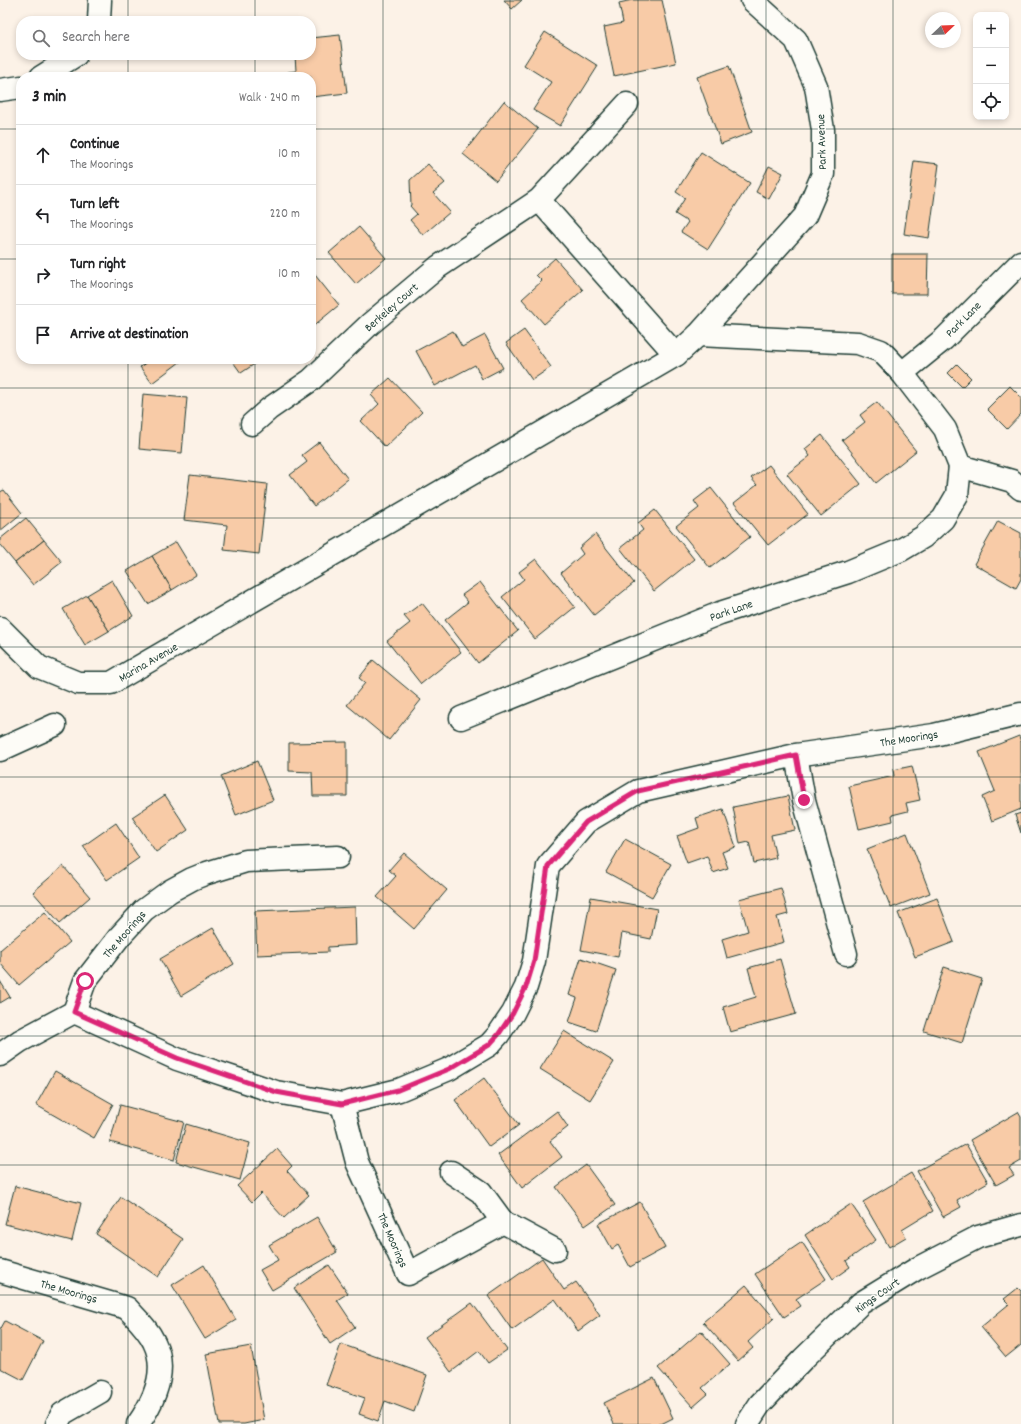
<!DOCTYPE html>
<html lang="en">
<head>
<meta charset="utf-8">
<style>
	:root { --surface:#fff; --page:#f2f2f2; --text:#202124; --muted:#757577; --line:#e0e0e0 }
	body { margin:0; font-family:Dekko,sans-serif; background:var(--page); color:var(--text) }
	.controls { position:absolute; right:12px; top:12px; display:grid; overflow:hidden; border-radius:8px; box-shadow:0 2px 6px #0003 }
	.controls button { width:36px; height:36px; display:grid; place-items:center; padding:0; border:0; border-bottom:1px solid var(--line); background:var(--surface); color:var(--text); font:20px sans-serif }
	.compass { position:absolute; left:925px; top:12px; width:36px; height:36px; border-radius:50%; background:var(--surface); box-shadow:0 2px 6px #0003; rotate:67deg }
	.stop { position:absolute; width:12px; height:12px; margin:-9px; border:3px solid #db2777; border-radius:50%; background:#fff }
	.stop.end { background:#db2777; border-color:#fff; box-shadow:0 1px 4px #0008 }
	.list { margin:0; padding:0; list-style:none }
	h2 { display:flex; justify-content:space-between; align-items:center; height:52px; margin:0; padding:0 16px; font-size:17px }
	h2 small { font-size:13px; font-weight:400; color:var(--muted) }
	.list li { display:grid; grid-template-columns:26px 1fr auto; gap:12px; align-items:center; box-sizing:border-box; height:60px; padding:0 16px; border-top:1px solid var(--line) }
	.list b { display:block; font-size:15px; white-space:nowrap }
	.list p { margin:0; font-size:13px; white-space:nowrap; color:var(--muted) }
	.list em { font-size:13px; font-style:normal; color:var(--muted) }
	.icon { flex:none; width:22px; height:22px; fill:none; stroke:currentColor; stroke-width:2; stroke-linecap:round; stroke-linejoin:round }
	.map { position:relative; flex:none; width:1021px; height:1424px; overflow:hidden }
	.search { position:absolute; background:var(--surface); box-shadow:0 2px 6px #0003; left:16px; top:16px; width:300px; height:44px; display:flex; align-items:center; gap:10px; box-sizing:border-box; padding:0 14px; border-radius:16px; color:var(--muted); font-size:15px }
	.panel { position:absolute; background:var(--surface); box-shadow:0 2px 6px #0003; left:16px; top:72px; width:300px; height:292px; border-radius:16px }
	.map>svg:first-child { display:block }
	.building { fill:#f8cba7; stroke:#1f3d34 }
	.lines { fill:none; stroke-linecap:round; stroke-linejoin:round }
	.minor-casing { stroke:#1f3d34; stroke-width:25 }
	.minor { stroke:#fdfcf7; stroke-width:22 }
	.route { stroke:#db2777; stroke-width:5 }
	.grid { fill:none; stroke:#1f3d34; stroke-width:1; stroke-opacity:0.55 }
	.labels { text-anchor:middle; stroke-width:3; stroke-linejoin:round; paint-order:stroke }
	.street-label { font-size:12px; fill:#1f3d34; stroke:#fdfcf7 }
</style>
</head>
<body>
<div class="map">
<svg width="1021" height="1424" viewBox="0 0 1021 1424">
	<rect width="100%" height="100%" fill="#fcf2e7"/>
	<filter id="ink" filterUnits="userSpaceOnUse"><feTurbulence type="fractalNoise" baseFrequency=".025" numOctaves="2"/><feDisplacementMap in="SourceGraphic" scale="8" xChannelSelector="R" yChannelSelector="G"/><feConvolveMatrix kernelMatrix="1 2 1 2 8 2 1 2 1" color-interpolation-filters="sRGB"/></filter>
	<g filter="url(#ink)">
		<!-- building -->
		<g class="building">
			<polygon points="504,0 522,0 512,9"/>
			<polygon points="632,0 662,0 676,63 614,76 604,27 623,23 619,3"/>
			<polygon points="545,32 598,66 560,126 533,110 551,82 524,65"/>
			<polygon points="340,35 347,93 311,97 311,77 289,77 288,72 296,71 295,55 311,55 311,38"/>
			<polygon points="729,66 752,132 721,144 697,77"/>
			<polygon points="504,101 538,129 496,181 463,154"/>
			<polygon points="701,152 750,183 708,249 681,232 688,222 675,214 685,198 676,192"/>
			<polygon points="914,161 939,164 929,238 904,234"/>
			<polygon points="428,164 445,183 433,193 450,212 423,235 410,220 417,214 410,206 411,205 410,180"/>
			<polygon points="769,166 783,173 769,199 756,192"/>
			<polygon points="359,227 386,258 356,284 329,253"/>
			<polygon points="892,254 928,254 927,294 892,294"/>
			<polygon points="555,258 583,290 544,324 522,299 542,281 536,275"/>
			<polygon points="311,270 339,305 311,328"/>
			<polygon points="524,330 551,367 532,380 506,343"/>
			<polygon points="453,331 462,347 485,335 503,368 482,379 475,365 435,386 416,351"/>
			<polygon points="151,359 184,359 152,383 140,367"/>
			<polygon points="231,359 262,359 241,373"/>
			<polygon points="957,364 971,378 962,387 948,373"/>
			<polygon points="390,378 422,412 385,447 361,421 379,404 371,395"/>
			<polygon points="1010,386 1021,397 1021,414 1007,429 987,409"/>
			<polygon points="143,394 187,398 182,453 139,449"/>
			<polygon points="877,402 916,451 876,483 842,440 865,422 860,415"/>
			<polygon points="822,435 861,484 821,516 787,474 810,456 805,449"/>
			<polygon points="319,442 348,479 314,506 290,475 307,462 302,455"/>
			<polygon points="769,465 808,514 768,545 734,503 757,485 751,478"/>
			<polygon points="190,475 267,484 259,554 224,550 227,525 184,520"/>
			<polygon points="711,488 750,537 710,568 676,526 699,508 694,501"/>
			<polygon points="4,490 22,513 0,531 0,492"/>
			<polygon points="655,510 694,559 654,591 620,548 643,530 638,523"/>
			<polygon points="26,518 44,540 15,563 0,545 0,539"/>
			<polygon points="998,521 1021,533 1021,579 1016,588 974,564"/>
			<polygon points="595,534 634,583 594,615 561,573 583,554 579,548"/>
			<polygon points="44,540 62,562 33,585 15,563"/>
			<polygon points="176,542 196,575 172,590 152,556"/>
			<polygon points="152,556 172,590 148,604 127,571"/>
			<polygon points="536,559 575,607 535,639 502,597 524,579 519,572"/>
			<polygon points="112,580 133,616 109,631 87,595"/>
			<polygon points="480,582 518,631 478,663 445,620 468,602 462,595"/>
			<polygon points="87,595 109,631 85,645 63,609"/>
			<polygon points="422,603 461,652 421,684 387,641 410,623 404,616"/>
			<polygon points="373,660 421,700 389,740 347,705 365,683 359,678"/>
			<polygon points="1019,736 1021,742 1021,809 992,821 982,797 995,791 979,752"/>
			<polygon points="347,742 347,796 313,796 312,772 289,771 289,743"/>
			<polygon points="257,761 273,800 236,815 221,776"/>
			<polygon points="912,766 920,800 906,803 908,811 892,815 893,821 859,829 849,786 894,776 893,770"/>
			<polygon points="165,795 188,830 156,852 132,817"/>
			<polygon points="788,796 795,830 771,835 776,858 754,863 749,842 740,844 733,807"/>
			<polygon points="723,809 736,847 722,852 728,868 713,873 707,856 687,863 677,836 699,828 696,818"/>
			<polygon points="1021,813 1021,833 1015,815"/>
			<polygon points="116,823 139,858 107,880 83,846"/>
			<polygon points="907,833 930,893 891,908 867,849"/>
			<polygon points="625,839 671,864 652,897 606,872"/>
			<polygon points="404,853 447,890 414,929 377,897 396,876 389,870"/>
			<polygon points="63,866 90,897 60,923 33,892"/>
			<polygon points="781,888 788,914 777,917 784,942 727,958 722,939 748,931 739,899"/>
			<polygon points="591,897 657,909 651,939 622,933 618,957 581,950"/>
			<polygon points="937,898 954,942 915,957 898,913"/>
			<polygon points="355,907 356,945 328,947 328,952 257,955 255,911"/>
			<polygon points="45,912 70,942 19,985 0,963 0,950"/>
			<polygon points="213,928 234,964 181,996 160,959"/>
			<polygon points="581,958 616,970 596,1031 569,1022 577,998 569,995"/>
			<polygon points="780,959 796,1014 730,1032 723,1007 756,997 748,968"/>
			<polygon points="944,967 982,979 962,1043 924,1031"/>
			<polygon points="0,981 10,997 0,1003"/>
			<polygon points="564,1031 614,1062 590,1100 540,1069"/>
			<polygon points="55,1071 113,1104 94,1138 36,1105"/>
			<polygon points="484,1078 519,1125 489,1147 455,1100"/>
			<polygon points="120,1105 184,1122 174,1160 110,1142"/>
			<polygon points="557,1111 568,1127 550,1141 562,1157 522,1188 498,1155"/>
			<polygon points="1018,1112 1021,1117 1021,1161 1009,1168 1014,1175 996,1185 970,1140"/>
			<polygon points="186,1124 250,1143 240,1180 176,1162"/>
			<polygon points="966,1144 988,1182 957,1200 961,1207 943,1217 917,1171"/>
			<polygon points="277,1149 292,1166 287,1171 309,1195 284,1218 261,1193 252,1202 237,1186"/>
			<polygon points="586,1165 615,1205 585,1226 556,1187"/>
			<polygon points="911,1173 933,1211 902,1230 906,1237 889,1247 863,1202"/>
			<polygon points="15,1186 81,1203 72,1241 5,1224"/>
			<polygon points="121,1197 183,1239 158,1277 96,1234"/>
			<polygon points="640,1202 665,1248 630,1267 618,1245 612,1249 598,1224"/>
			<polygon points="851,1204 876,1240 846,1261 850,1267 833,1279 805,1235"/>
			<polygon points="317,1217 337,1252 272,1290 260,1270 278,1260 269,1245"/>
			<polygon points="802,1242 826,1279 796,1299 801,1306 784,1317 755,1274"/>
			<polygon points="542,1258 564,1290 576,1282 600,1315 578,1331 555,1299 512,1330 488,1296"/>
			<polygon points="204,1265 236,1320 205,1339 172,1285"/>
			<polygon points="329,1265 348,1293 337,1300 355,1327 330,1344 294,1288"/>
			<polygon points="746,1285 774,1318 748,1342 753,1348 738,1361 703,1322"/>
			<polygon points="1018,1288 1021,1291 1021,1345 1006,1357 981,1327 1009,1304 1004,1299"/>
			<polygon points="472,1303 507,1350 488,1363 479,1351 451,1372 425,1337"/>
			<polygon points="5,1321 43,1341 23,1380 0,1368 0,1330"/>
			<polygon points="701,1331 730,1364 702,1388 708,1394 693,1407 658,1368"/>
			<polygon points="341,1344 427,1375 414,1412 385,1401 378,1421 359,1414 365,1398 326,1385"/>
			<polygon points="251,1346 264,1420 244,1424 219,1424 206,1354"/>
			<polygon points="654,1378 673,1418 661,1424 614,1424 604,1403"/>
		</g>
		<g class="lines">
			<defs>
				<g id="minor">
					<polyline points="99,21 100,0"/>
					<polyline points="41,77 76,55"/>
					<polyline points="0,90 21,87"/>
					<polyline points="539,200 676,355"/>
					<polyline points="698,335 858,343 881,351 902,373 944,339 1021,262"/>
					<polyline points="252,424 269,409 311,380 370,324 438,267 539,200 627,104"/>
					<polyline points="960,466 1012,481 1021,489"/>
					<polyline points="0,628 39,667 78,683 111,683 676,355 698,335 805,216 823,174 823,130 816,86 796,40 752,0"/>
					<polyline points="461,718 720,613 848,572 901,550 923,537 943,519 957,495 960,466 945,429 902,373"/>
					<polyline points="0,750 55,725"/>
					<polyline points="796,755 804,800 846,954"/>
					<polyline points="74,1012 85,981 120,936 144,910 170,891 192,879 207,873 246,861 338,857"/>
					<polyline points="0,1055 20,1041 74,1012 177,1059 276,1092 342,1104 399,1090 449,1069 489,1045 498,1035 513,1013 526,987 534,961 548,866 586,822 638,791 796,755 934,735 1021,714"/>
					<polyline points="342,1104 357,1162 408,1274 503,1222 555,1250"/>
					<polyline points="451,1172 481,1192 503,1222"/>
					<path d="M 0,1271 L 127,1308 C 137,1319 148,1329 154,1342 C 168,1370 154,1401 138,1424"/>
					<polyline points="57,1424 62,1414 100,1392"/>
					<polyline points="747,1424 760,1404 803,1359 861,1303 918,1268 978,1237 1021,1225"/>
				</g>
			</defs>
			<!-- minor casing -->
			<use href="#minor" class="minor-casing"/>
			<!-- minor -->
			<use href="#minor" class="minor"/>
		</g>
	</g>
	<g class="lines" filter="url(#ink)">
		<!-- route -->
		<polyline class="route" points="85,981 74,1012 177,1058 276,1092 342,1104 398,1090 449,1069 489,1045 498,1035 513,1013 526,987 534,961 548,866 586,822 638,791 796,755 804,800"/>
	</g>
	<!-- grid -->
	<path class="grid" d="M 128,0 L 128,21M 255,0 L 255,21M 383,0 L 383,1424M 510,0 L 510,1424M 638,0 L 638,1424M 766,0 L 766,1424M 893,0 L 893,1424M 128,55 L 128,77M 255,55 L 255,77M 0,129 L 21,129M 311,129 L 1021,129M 0,259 L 21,259M 311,259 L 1021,259M 128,359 L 128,1424M 255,359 L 255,1424M 0,388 L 1021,388M 0,518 L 1021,518M 0,647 L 1021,647M 0,777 L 1021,777M 0,906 L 1021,906M 0,1036 L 1021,1036M 0,1165 L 1021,1165M 0,1295 L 1021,1295"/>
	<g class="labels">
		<!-- street labels -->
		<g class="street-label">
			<text transform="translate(821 142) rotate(-92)" y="4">Park Avenue</text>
			<text transform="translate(391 307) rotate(-41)" y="4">Berkeley Court</text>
			<text transform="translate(963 319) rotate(-45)" y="4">Park Lane</text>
			<text transform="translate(731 610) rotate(-19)" y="4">Park Lane</text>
			<text transform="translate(148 662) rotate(-30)" y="4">Marina Avenue</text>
			<text transform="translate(909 738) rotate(-9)" y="4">The Moorings</text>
			<text transform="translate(124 934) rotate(-49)" y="4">The Moorings</text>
			<text transform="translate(393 1240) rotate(66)" y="4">The Moorings</text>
			<text transform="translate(69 1291) rotate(16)" y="4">The Moorings</text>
			<text transform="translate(877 1295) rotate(-35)" y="4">Kings Court</text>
		</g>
	</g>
</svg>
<div class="controls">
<button>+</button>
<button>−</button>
<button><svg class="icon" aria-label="locate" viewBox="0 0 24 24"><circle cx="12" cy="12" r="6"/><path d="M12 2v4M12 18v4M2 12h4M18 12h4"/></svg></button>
</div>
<svg class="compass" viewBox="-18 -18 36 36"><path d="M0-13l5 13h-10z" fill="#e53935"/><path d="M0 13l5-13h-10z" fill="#757577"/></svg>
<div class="stop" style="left:85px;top:981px"></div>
<div class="stop end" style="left:804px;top:800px"></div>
<div class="search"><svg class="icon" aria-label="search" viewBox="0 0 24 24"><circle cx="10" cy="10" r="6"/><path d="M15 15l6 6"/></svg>Search here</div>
<section class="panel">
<h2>3 min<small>Walk · 240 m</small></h2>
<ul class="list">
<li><svg class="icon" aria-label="ahead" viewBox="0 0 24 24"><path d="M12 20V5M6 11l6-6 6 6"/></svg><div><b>Continue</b><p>The Moorings</p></div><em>10 m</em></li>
<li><svg class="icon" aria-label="left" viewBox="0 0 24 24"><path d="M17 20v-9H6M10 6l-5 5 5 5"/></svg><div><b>Turn left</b><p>The Moorings</p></div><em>220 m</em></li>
<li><svg class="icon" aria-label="right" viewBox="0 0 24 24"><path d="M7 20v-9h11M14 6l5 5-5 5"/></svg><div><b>Turn right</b><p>The Moorings</p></div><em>10 m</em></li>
<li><svg class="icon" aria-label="arrive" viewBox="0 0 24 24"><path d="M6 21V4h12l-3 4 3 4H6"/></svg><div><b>Arrive at destination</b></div></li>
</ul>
</section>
</div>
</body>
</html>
